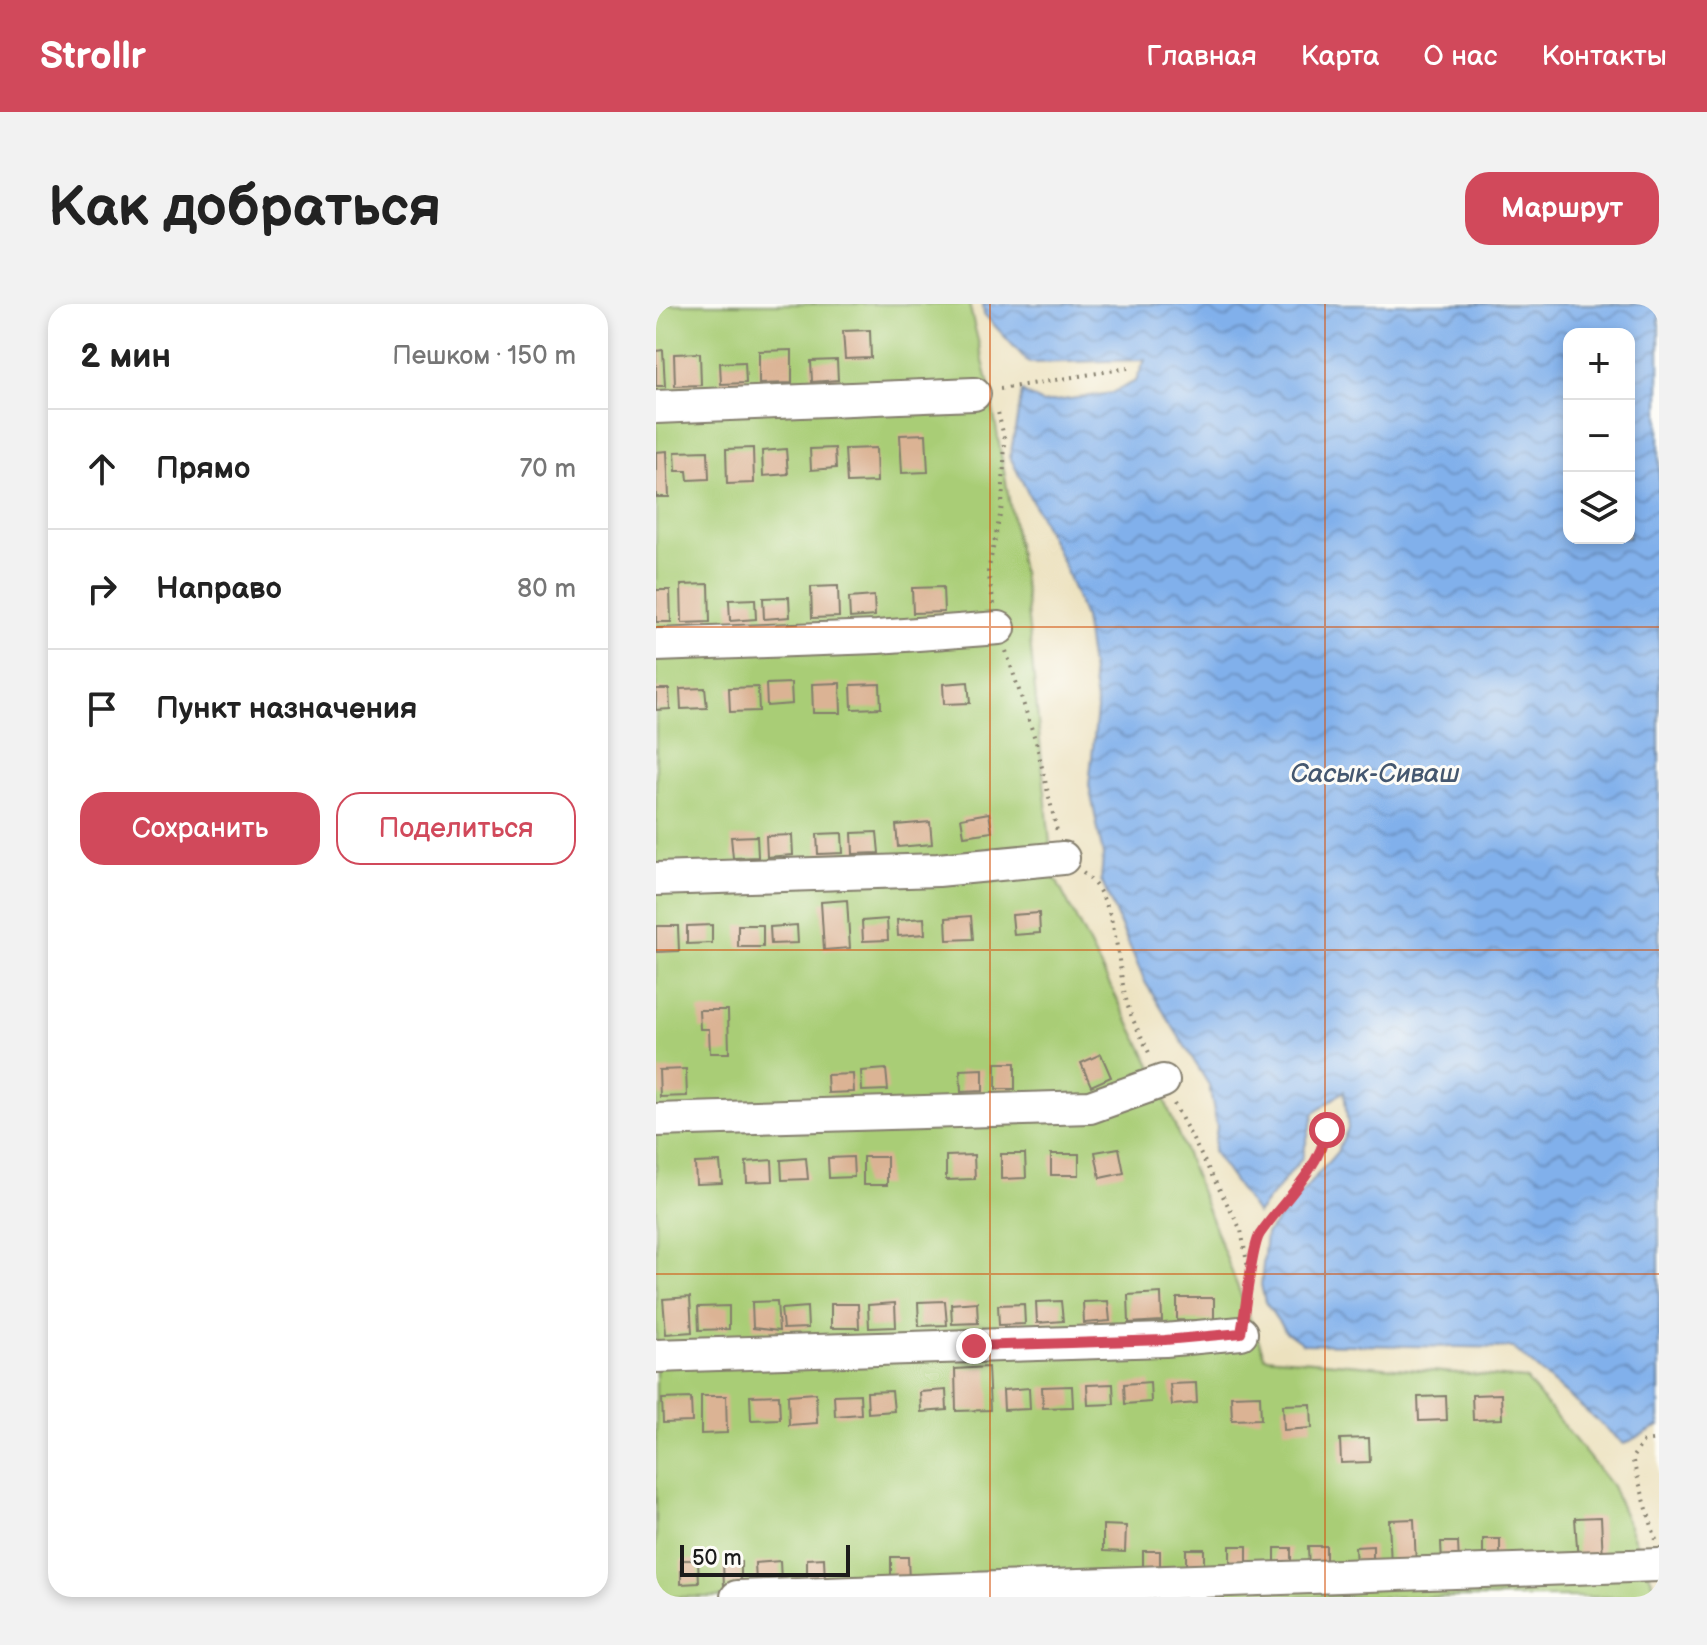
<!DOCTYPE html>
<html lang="ru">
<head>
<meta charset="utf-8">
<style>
	:root { --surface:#fff; --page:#f2f2f2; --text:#222; --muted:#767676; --line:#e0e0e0; --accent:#d1495b }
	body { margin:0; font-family:"Balsamiq Sans",sans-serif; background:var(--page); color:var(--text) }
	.controls { position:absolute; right:24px; top:24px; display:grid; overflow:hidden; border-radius:16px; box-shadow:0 4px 12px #0003 }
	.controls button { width:72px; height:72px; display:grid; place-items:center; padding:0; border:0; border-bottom:2px solid var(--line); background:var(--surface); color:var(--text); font:40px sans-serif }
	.scale { position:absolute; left:24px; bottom:20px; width:170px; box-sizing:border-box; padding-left:8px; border:4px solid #1c1c1c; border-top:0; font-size:22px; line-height:28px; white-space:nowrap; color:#1c1c1c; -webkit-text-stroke:6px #fdfcf7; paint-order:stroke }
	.stop { position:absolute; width:24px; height:24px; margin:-18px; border:6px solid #d1495b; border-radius:50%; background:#fff }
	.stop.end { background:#d1495b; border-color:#fff; box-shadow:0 2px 8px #0008 }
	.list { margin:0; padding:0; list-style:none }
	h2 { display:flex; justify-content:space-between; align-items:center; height:104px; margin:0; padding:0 32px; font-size:34px }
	h2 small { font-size:26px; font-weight:400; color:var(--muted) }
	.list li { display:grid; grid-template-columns:52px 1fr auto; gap:24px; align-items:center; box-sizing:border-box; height:120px; padding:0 32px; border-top:2px solid var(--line) }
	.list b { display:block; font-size:30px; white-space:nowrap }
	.list em { font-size:26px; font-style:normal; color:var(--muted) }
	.actions { display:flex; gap:16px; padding:24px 32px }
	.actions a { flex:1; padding:18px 0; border:2px solid var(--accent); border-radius:24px; text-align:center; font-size:28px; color:var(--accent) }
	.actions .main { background:var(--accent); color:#fff }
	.icon { flex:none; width:44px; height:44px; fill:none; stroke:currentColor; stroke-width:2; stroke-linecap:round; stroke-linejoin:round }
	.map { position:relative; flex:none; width:1003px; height:1293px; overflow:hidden; border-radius:24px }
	header { display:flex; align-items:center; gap:48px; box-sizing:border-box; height:112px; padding:0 40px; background:var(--accent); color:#fff }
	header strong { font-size:38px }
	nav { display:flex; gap:44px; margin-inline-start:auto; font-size:28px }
	.intro { display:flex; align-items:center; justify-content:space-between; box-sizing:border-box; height:192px; padding:0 48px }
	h1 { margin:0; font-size:56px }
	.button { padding:20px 36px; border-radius:24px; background:var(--accent); color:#fff; font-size:28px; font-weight:700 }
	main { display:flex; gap:48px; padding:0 48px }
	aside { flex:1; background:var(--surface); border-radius:24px; box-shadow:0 4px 12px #0003 }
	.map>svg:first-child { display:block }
	.garden { fill:#a9cd76; stroke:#627449; stroke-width:2 }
	.water { fill:url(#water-waves); stroke:#4e6684; stroke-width:2; fill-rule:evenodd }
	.building { fill:#dbb394 }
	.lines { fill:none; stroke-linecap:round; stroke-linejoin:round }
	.minor-casing { stroke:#847e6d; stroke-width:36 }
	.path { stroke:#847e6d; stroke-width:4; stroke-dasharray:2 6; stroke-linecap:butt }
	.minor { stroke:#fff; stroke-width:32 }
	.route { stroke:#d1495b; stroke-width:10 }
	.grid { fill:none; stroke:#d4530e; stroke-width:2; stroke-opacity:0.55 }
	.labels { text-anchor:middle; stroke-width:6; stroke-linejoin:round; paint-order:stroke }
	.water-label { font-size:26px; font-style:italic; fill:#44576f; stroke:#fdfcf7 }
</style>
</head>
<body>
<header>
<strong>Strollr</strong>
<nav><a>Главная</a><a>Карта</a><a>О нас</a><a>Контакты</a></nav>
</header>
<div class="intro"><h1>Как добраться</h1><a class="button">Маршрут</a></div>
<main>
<aside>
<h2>2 мин<small>Пешком · 150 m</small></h2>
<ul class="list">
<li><svg class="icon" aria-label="ahead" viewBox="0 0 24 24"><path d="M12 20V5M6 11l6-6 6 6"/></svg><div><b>Прямо</b></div><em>70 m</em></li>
<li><svg class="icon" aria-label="right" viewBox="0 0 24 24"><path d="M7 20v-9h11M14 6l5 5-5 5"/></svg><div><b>Направо</b></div><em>80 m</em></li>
<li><svg class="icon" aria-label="arrive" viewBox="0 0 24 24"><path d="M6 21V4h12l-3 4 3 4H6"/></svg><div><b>Пункт назначения</b></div></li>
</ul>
<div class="actions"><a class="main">Сохранить</a><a>Поделиться</a></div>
</aside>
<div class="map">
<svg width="1003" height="1293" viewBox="0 0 1003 1293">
	<defs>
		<pattern id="water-waves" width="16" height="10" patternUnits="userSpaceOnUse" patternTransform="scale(2)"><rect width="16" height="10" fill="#81b0eb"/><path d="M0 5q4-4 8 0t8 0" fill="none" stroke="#698ebe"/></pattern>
	</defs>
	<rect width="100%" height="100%" fill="#fdfcf7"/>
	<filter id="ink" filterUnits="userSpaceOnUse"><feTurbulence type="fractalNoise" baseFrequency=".0125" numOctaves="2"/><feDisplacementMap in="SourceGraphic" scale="16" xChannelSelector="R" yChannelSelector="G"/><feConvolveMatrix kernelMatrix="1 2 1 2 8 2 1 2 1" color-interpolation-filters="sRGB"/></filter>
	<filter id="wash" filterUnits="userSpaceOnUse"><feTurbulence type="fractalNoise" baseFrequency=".006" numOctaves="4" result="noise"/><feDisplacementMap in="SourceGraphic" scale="32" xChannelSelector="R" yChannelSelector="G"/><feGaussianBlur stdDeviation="1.8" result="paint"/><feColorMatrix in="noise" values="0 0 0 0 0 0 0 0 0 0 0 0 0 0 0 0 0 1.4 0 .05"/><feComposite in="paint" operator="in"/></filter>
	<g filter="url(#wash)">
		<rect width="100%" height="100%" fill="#ece1be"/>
		<!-- garden -->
		<polygon class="garden" points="0,0 313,0 332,77 369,285 397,570 496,763 609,1053 870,1075 956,1182 1003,1293 0,1293"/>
		<!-- water -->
		<path class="water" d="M 327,0 L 1003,0 L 1003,1122 L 968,1140 L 857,1044 L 647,1040 L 629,1027 L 609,998 L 605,981 L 610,930 L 681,848 L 692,824 L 688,787 L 658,809 L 646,854 L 601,910 L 557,848 L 561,823 L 553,781 L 489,678 L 445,576 L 447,551 L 433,481 L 441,405 L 428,314 L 407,259 L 354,153 L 366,87 L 386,99 L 456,89 L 480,77 L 489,56 L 373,59 L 328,10 ZM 973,30 L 973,234 L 913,234 L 913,30 Z"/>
		<g id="blocks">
			<!-- building -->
			<g class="building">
				<polygon points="214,26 215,54 189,55 187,27"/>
				<polygon points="7,46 9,82 0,82 0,47"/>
				<polygon points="136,46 136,79 103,80 103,47"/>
				<polygon points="44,49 45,81 19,82 18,50"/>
				<polygon points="181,56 182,76 156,78 155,57"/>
				<polygon points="89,58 90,79 65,80 64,59"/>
				<polygon points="270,130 272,168 246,169 244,131"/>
				<polygon points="97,144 98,179 71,180 70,145"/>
				<polygon points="179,144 180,164 155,166 154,145"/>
				<polygon points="220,144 221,178 191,179 189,145"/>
				<polygon points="130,145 132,170 107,172 106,147"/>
				<polygon points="11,147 13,193 0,193 0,148"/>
				<polygon points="52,147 53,175 32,176 31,167 20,167 19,148"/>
				<polygon points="53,280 54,318 26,319 25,281"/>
				<polygon points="182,282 183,313 156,314 155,283"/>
				<polygon points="287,283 288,308 257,309 256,284"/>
				<polygon points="0,286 14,286 15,318 0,318"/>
				<polygon points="218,292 219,312 194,314 193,294"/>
				<polygon points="133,293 134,313 108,315 107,294"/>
				<polygon points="99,295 100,315 74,317 73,296"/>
				<polygon points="312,378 314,399 288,400 287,380"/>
				<polygon points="135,379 136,400 111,402 110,380"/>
				<polygon points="184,379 185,409 157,409 156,380"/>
				<polygon points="224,380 225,404 196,405 195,381"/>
				<polygon points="102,383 103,407 74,408 73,384"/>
				<polygon points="49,384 51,404 25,405 24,385"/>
				<polygon points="0,385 13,385 14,405 0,406"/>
				<polygon points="333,509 336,528 308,532 305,514"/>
				<polygon points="274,518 276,540 242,543 240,521"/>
				<polygon points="221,528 223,549 197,550 196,529"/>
				<polygon points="186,529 187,549 162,550 161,530"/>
				<polygon points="136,531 137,551 111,553 110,532"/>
				<polygon points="101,532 102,553 77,554 75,533"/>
				<polygon points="191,596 194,644 168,646 165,598"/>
				<polygon points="383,609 384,629 358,631 356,611"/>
				<polygon points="315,612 317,635 291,636 290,614"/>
				<polygon points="268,614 269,630 242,632 241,616"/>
				<polygon points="231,615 232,636 207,637 206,617"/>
				<polygon points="56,621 56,639 31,640 31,622"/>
				<rect x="82" y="621" width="25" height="22"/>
				<polygon points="141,621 142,639 115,640 114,623"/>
				<polygon points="0,622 22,622 23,647 0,648"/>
				<polygon points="43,706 72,706 73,749 54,749 53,725 44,725"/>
				<polygon points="445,750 455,773 435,782 425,759"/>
				<rect x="340" y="759" width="19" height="26"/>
				<polygon points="30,765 31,792 4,793 3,766"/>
				<polygon points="230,765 232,786 206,787 205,767"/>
				<polygon points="327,765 327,787 305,788 304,766"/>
				<polygon points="197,770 198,788 172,789 171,771"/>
				<polygon points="463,844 468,869 444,874 439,848"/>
				<polygon points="345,850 369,850 370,874 345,875"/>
				<rect x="395" y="850" width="28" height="21"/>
				<polygon points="318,851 319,875 290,876 290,852"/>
				<polygon points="197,853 198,873 173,874 172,854"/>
				<rect x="207" y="853" width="24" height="28"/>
				<polygon points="150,854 152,875 126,876 125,856"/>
				<polygon points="116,856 117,877 91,878 90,858"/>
				<polygon points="64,858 66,879 40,880 39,859"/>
				<polygon points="505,989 506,1017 473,1019 472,991"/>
				<polygon points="34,993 36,1028 10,1030 7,995"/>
				<polygon points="521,994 558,994 558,1017 521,1016"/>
				<polygon points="121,997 123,1027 97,1024 96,998"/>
				<polygon points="289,997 291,1021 263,1022 262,998"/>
				<polygon points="405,997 407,1017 381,1019 380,998"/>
				<polygon points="452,997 454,1017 428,1019 427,998"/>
				<polygon points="321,998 322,1019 296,1020 295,1000"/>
				<polygon points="239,999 240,1023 213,1024 212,1001"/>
				<polygon points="175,1000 202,1000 203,1024 175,1024"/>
				<polygon points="368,1000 369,1020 343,1021 342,1001"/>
				<polygon points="73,1002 73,1025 43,1026 42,1003"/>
				<polygon points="151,1003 152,1024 127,1025 125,1005"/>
				<polygon points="332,1063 334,1106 300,1107 299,1065"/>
				<polygon points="494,1078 495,1098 469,1100 468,1080"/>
				<polygon points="540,1079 541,1099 516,1101 514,1080"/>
				<polygon points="457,1080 458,1100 432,1101 431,1081"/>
				<polygon points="416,1082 417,1103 387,1104 386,1083"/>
				<polygon points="373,1084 374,1105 348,1106 347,1086"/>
				<polygon points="290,1086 291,1106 265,1108 264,1088"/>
				<polygon points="236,1087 238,1107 212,1109 211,1088"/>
				<polygon points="160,1089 161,1119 133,1121 132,1091"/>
				<polygon points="204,1090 205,1110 179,1112 178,1091"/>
				<polygon points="845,1090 846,1115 817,1116 816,1091"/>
				<polygon points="123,1091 124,1115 95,1116 94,1092"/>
				<polygon points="604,1091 605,1115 576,1116 575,1092"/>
				<polygon points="45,1092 70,1092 71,1129 45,1130"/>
				<polygon points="790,1092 791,1116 763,1117 762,1093"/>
				<polygon points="35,1094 36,1118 7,1119 6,1095"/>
				<polygon points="655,1100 656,1124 628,1126 627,1101"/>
				<polygon points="713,1134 714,1158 685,1159 684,1135"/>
				<polygon points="945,1213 947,1256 922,1258 919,1214"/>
				<polygon points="758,1215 760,1261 735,1262 733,1216"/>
				<polygon points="447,1221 470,1222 469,1248 447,1247"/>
				<rect x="827" y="1235" width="17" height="22"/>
				<polygon points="785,1238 802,1238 803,1260 786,1260"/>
				<rect x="574" y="1242" width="17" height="23"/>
				<polygon points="652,1242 670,1242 670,1265 653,1266"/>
				<polygon points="717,1242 717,1263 700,1263 699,1243"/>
				<rect x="619" y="1244" width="16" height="21"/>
				<rect x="530" y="1245" width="18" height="23"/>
				<rect x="487" y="1247" width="17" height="22"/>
				<polygon points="235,1253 252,1253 253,1277 235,1277"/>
				<polygon points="168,1254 169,1278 151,1278 151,1255"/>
				<polygon points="25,1256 42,1256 43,1279 25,1280"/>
				<polygon points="124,1257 125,1278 100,1279 99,1259"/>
				<polygon points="67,1258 85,1258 85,1281 68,1282"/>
			</g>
		</g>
	</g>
	<g filter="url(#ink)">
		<use href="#blocks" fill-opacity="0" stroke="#847e6d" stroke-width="2"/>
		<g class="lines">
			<defs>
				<g id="minor">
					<polyline points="0,103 318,90"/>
					<polyline points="0,341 221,333 343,324"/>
					<polyline points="0,575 282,566 407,554"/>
					<polyline points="0,816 434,803 507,777"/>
					<polyline points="0,1052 509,1036 585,1029"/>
					<polyline points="81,1293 1003,1261"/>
				</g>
			</defs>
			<!-- minor casing -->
			<use href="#minor" class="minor-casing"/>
			<!-- path -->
			<g class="path">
				<polyline points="344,85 472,64"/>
				<polyline points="338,300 332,268 346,202 349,137 341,104"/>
				<polyline points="350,347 380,438 401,527"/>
				<path d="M 427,569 C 465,598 459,661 472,702 C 477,719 488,737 495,753"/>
				<polyline points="518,800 585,926 595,980"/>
				<polyline points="589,1006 601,933 644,882 667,843 675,808"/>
				<polyline points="1000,1236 976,1154 987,1138 1003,1136"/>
			</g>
			<!-- minor -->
			<use href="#minor" class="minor"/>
		</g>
	</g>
	<g class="lines" filter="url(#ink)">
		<!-- route -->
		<path class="route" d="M 318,1042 L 509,1036 L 585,1029 C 589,1010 596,941 604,930 C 628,895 661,869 671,826"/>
	</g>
	<!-- grid -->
	<path class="grid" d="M 334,0 L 334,1293M 669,0 L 669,1293M 0,323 L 1003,323M 0,646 L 1003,646M 0,970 L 1003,970"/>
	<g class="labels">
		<!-- water labels -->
		<g class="water-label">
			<text x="719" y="478">Сасык-Сиваш</text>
		</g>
	</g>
</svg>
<div class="controls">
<button>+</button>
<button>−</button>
<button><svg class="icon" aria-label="layers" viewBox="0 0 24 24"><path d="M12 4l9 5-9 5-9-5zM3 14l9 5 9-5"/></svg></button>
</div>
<div class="scale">50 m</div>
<div class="stop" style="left:671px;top:826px"></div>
<div class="stop end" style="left:318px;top:1042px"></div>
</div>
</main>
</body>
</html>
